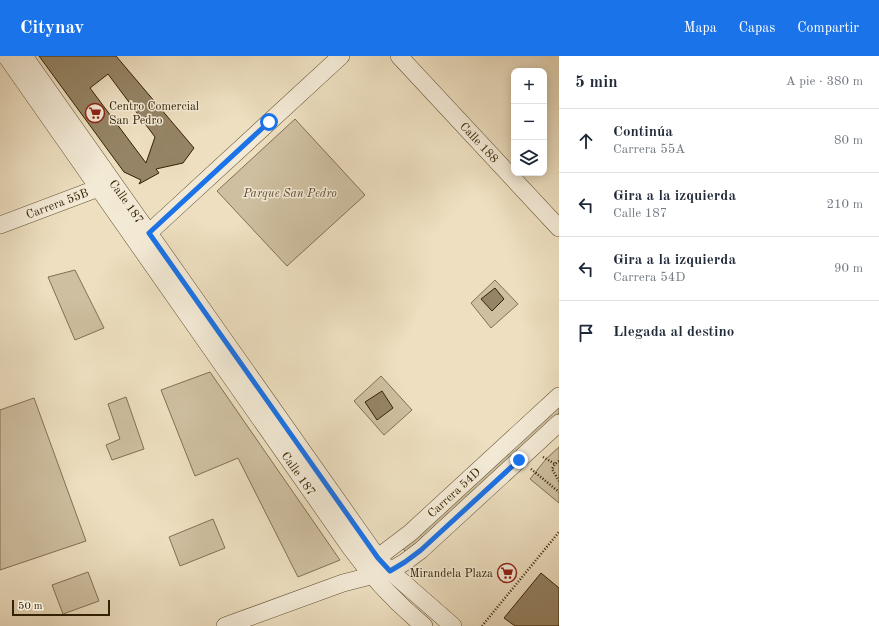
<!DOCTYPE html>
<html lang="es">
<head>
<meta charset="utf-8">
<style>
	:root { --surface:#fff; --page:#f6f6f7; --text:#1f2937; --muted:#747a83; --line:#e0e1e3; --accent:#1a73e8 }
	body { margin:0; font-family:"Old Standard TT",serif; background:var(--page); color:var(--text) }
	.controls { position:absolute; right:12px; top:12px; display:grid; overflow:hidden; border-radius:8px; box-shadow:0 2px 10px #0003 }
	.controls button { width:36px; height:36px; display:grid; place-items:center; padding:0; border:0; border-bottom:1px solid var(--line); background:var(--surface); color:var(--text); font:20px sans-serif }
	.scale { position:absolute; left:12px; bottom:10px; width:98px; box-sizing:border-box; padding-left:4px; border:2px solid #352103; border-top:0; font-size:11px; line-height:14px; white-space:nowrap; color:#352103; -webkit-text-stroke:3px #f3ead6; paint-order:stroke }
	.stop { position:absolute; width:12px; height:12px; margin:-9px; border:3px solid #1a73e8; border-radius:50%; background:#fff }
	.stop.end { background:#1a73e8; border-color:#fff; box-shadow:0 1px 4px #0008 }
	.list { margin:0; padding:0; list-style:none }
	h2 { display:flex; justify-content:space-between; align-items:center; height:52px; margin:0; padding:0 16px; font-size:17px }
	h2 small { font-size:13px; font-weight:400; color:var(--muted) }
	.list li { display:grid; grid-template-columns:26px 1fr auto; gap:12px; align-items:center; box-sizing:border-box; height:64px; padding:0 16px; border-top:1px solid var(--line) }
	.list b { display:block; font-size:15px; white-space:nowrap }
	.list p { margin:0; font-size:13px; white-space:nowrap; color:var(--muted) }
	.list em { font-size:13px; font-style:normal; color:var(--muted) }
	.icon { flex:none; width:22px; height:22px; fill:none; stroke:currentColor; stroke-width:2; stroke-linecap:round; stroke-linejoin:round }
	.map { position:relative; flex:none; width:559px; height:570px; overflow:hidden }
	header { display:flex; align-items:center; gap:24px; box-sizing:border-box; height:56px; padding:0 20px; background:var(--accent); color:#fff }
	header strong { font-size:19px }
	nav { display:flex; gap:22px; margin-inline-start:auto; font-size:14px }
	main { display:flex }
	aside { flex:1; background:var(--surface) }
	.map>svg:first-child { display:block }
	.green { fill:#cebfa0; stroke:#827052 }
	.building { fill:#958465; stroke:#352103; fill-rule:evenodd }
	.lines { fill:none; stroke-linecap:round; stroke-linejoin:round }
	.minor-casing { stroke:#635032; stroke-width:18 }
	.path { stroke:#352103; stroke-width:2.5; stroke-dasharray:1 2; stroke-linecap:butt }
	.minor { stroke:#f3ead6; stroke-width:17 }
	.route { stroke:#1a73e8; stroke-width:5 }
	.labels { text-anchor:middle; stroke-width:3; stroke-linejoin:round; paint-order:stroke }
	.poi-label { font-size:12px; fill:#352103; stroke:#f3ead6; text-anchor:start }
	.street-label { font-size:12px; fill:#352103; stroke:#f3ead6 }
	.park-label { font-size:12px; font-style:italic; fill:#5b482a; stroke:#f3ead6 }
</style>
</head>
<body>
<header>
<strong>Citynav</strong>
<nav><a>Mapa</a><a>Capas</a><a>Compartir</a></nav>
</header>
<main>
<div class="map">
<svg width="559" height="570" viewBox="0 0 559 570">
	<rect width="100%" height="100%" fill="#eddfc0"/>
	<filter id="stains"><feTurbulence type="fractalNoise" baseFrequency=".005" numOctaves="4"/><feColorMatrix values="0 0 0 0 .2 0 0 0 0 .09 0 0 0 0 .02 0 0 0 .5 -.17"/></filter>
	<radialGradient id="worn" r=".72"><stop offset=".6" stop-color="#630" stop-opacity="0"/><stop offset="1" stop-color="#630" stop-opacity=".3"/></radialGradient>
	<!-- green -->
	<g class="green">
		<polygon points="295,63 365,139 287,210 217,135"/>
		<polygon points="75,214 104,272 75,284 48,221"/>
		<polygon points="495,224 518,248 491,272 471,247"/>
		<polygon points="210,316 340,504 298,521 238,402 195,420 161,334"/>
		<polygon points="381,320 412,354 384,379 354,345"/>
		<polygon points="126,341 144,393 112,404 106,389 120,383 108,348"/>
		<polygon points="34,342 86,485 0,514 0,354"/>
		<polygon points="559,351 559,357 406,496 403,493"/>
		<polygon points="559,391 559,447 530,423 546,403"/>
		<polygon points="213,463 225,492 180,510 169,481"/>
		<polygon points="88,516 99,545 63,558 52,529"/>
	</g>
	<!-- building -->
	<g class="building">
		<path d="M 39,0 L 116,0 L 194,92 L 183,107 L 156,113 L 159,117 L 139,128 L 141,124 L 124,116 ZM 108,18 L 155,81 L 146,107 L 90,32 Z"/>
		<polygon points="495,232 504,243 492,255 481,243"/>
		<polygon points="382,335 393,352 377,364 365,346"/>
		<polygon points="541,517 559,532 559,570 515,570 504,562"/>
	</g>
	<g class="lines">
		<defs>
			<g id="minor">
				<path id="s1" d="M 6,0 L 350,491 C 371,520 396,547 424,570"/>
				<path id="s2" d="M 24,0 L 378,502 L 390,515 L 453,570"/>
				<path id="s3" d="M 399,0 L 559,172"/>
				<path id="s4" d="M 0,169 L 109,128"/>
				<polyline points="141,184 341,0"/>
				<path id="s5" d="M 369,508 L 410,477 L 559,340"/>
				<polyline points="225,570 343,527 390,515 405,506 421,494 559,367"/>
			</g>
		</defs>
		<!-- minor casing -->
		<use href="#minor" class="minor-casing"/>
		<!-- path -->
		<g class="path">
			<polyline points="543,401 555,408"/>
			<polyline points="559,405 555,408 552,413 559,425"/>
			<polyline points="531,413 559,436"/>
			<polyline points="482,570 559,476"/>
		</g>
		<!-- minor -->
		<use href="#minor" class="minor"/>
	</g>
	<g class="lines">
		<!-- route -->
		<polyline class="route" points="269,66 149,177 378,502 390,515 405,506 421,494 519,404"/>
	</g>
	<!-- icons -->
	<defs>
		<symbol id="supermarket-ring" viewBox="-11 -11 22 22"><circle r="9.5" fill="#f3ead6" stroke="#8f2418" stroke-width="1.5"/><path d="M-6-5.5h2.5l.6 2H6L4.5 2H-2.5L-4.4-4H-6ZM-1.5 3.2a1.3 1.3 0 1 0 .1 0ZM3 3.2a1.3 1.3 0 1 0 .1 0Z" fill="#8f2418"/></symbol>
	</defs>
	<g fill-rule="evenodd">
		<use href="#supermarket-ring" x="84" y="46" width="22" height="22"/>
		<use href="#supermarket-ring" x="496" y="506" width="22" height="22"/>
	</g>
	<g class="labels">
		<!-- poi labels -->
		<g class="poi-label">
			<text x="109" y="54">Centro Comercial<tspan x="109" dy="14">San Pedro</tspan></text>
			<text x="493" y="521" text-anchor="end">Mirandela Plaza</text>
		</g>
		<!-- street labels -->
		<g class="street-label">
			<text dy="4" stroke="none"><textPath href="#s3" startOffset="118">Calle 188</textPath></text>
			<text dy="4" stroke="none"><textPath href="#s2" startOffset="178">Calle 187</textPath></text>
			<text dy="4" stroke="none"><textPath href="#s4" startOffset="61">Carrera 55B</textPath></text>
			<text dy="4" stroke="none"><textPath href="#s1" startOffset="510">Calle 187</textPath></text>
			<text dy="4" stroke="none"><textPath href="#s5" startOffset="111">Carrera 54D</textPath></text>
		</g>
		<!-- park labels -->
		<g class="park-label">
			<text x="290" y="141">Parque San Pedro</text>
		</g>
	</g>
	<rect width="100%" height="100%" filter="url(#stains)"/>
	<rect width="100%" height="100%" fill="url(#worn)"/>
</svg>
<div class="controls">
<button>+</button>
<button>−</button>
<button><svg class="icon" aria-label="layers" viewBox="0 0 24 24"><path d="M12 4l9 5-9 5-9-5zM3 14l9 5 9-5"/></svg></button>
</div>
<div class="scale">50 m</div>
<div class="stop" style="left:269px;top:66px"></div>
<div class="stop end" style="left:519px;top:404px"></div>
</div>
<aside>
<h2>5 min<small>A pie · 380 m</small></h2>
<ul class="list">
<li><svg class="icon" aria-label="ahead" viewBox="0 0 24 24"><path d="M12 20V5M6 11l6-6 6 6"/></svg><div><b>Continúa</b><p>Carrera 55A</p></div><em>80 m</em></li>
<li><svg class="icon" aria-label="left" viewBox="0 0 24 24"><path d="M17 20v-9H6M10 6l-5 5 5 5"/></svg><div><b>Gira a la izquierda</b><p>Calle 187</p></div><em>210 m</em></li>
<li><svg class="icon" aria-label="left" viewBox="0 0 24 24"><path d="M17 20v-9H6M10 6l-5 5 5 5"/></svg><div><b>Gira a la izquierda</b><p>Carrera 54D</p></div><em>90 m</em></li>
<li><svg class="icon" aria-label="arrive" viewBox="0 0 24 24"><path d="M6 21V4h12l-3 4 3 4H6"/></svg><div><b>Llegada al destino</b></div></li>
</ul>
</aside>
</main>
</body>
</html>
